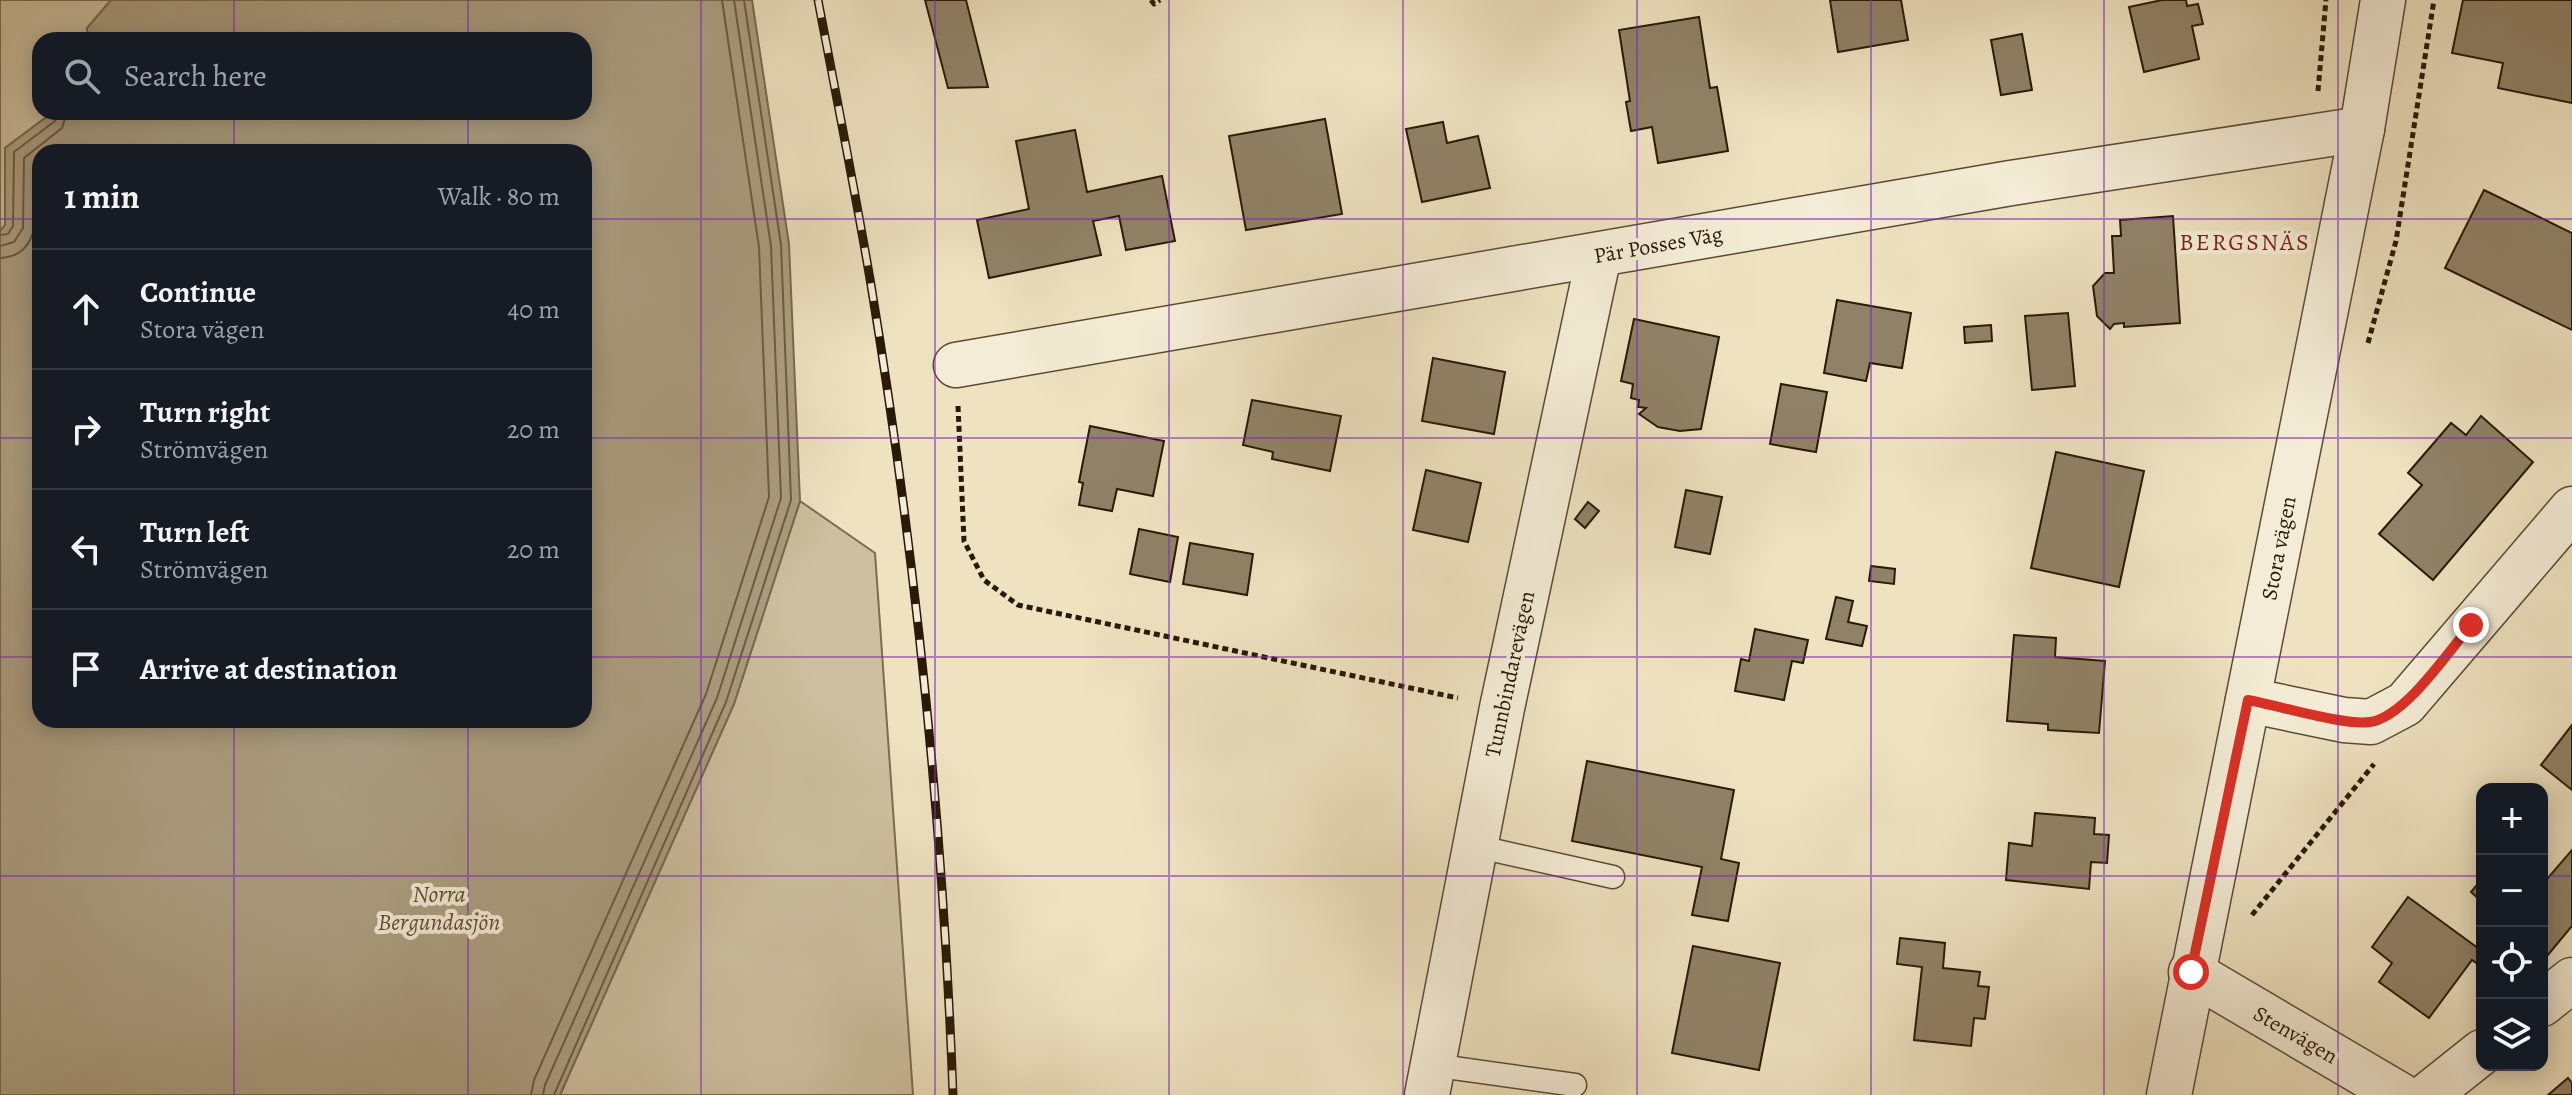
<!DOCTYPE html>
<html lang="en">
<head>
<meta charset="utf-8">
<style>
	:root { --surface:#171b24; --page:#20242c; --text:#f1f3f6; --muted:#9ea1a6; --line:#363941 }
	body { margin:0; font-family:Alegreya,serif; background:var(--page); color:var(--text) }
	.controls { position:absolute; right:24px; bottom:24px; display:grid; overflow:hidden; border-radius:16px; box-shadow:0 4px 20px #0003 }
	.controls button { width:72px; height:72px; display:grid; place-items:center; padding:0; border:0; border-bottom:2px solid var(--line); background:var(--surface); color:var(--text); font:40px sans-serif }
	.stop { position:absolute; width:24px; height:24px; margin:-18px; border:6px solid #d93025; border-radius:50%; background:#fff }
	.stop.end { background:#d93025; border-color:#fff; box-shadow:0 2px 8px #0008 }
	.list { margin:0; padding:0; list-style:none }
	h2 { display:flex; justify-content:space-between; align-items:center; height:104px; margin:0; padding:0 32px; font-size:34px }
	h2 small { font-size:26px; font-weight:400; color:var(--muted) }
	.list li { display:grid; grid-template-columns:52px 1fr auto; gap:24px; align-items:center; box-sizing:border-box; height:120px; padding:0 32px; border-top:2px solid var(--line) }
	.list b { display:block; font-size:30px; white-space:nowrap }
	.list p { margin:0; font-size:26px; white-space:nowrap; color:var(--muted) }
	.list em { font-size:26px; font-style:normal; color:var(--muted) }
	.icon { flex:none; width:44px; height:44px; fill:none; stroke:currentColor; stroke-width:2; stroke-linecap:round; stroke-linejoin:round }
	.map { position:relative; flex:none; width:2572px; height:1095px; overflow:hidden }
	.search { position:absolute; background:var(--surface); box-shadow:0 4px 20px #0003; left:32px; top:32px; width:560px; height:88px; display:flex; align-items:center; gap:20px; box-sizing:border-box; padding:0 28px; border-radius:24px; color:var(--muted); font-size:30px }
	.panel { position:absolute; background:var(--surface); box-shadow:0 4px 20px #0003; left:32px; top:144px; width:560px; height:584px; border-radius:24px }
	.map>svg:first-child { display:block }
	.green { fill:#cdc0a0; stroke:#7c6c53; stroke-width:2 }
	.water { fill:#ab9e81; stroke:#776950; stroke-width:2; fill-rule:evenodd }
	.lines { fill:none; stroke-linecap:round; stroke-linejoin:round }
	.shore { stroke:#6a5c44; stroke-width:2 }
	.building { fill:#908267; stroke:#2a1906; stroke-width:2 }
	.service-casing { stroke:#5b4b34; stroke-width:25 }
	.minor-casing { stroke:#5b4b34; stroke-width:47 }
	.tertiary-casing { stroke:#5b4b34; stroke-width:47 }
	.path { stroke:#2a1906; stroke-width:5; stroke-dasharray:6 4; stroke-linecap:butt }
	.service { stroke:#f4ecd6; stroke-width:22 }
	.minor { stroke:#f4ecd6; stroke-width:44 }
	.tertiary { stroke:#f4ecd6; stroke-width:44 }
	.rail-casing { stroke:#2a1906; stroke-width:9 }
	.rail { stroke:#f4ecd6; stroke-width:6; stroke-dasharray:18; stroke-linecap:butt }
	.route { stroke:#d93025; stroke-width:10 }
	.grid { fill:none; stroke:#7b2cbf; stroke-width:2; stroke-opacity:0.55 }
	.labels { text-anchor:middle; stroke-width:8; stroke-linejoin:round; paint-order:stroke }
	.street-label { font-size:22px; fill:#2a1906; stroke:#f4ecd6 }
	.neighbourhood-label { font-size:24px; letter-spacing:2px; fill:#7a1f14; stroke:#f4ecd6 }
	.water-label { font-size:24px; font-style:italic; fill:#5e4e37; stroke:#f4ecd6 }
</style>
</head>
<body>
<div class="map">
<svg width="2572" height="1095" viewBox="0 0 2572 1095">
	<rect width="100%" height="100%" fill="#eee2c0"/>
	<filter id="stains"><feTurbulence type="fractalNoise" baseFrequency=".0025" numOctaves="4"/><feColorMatrix values="0 0 0 0 .2 0 0 0 0 .09 0 0 0 0 .02 0 0 0 .5 -.17"/></filter>
	<radialGradient id="worn" r=".72"><stop offset=".6" stop-color="#630" stop-opacity="0"/><stop offset="1" stop-color="#630" stop-opacity=".3"/></radialGradient>
	<!-- green -->
	<g class="green">
		<polygon points="0,0 111,0 87,28 88,40 40,40 40,112 53,112 5,148 5,226 0,231"/>
		<polygon points="800,501 875,553 913,1095 560,1095 734,704"/>
	</g>
	<!-- water -->
	<path class="water" d="M 111,0 L 752,0 L 789,244 L 800,501 L 734,704 L 560,1095 L 0,1095 L 0,231 L 5,225 L 5,148 L 53,112 L 584,112 L 584,40 L 88,40 L 87,28 ZM 40,152 L 584,152 L 584,720 L 40,720 Z"/>
	<g class="lines">
		<!-- shore -->
		<g class="shore">
			<polyline points="0,235 8,234 13,226 14,152 55,121 57,112"/>
			<polyline points="0,246 14,242 23,228 24,158 62,128 67,112"/>
			<path d="M 0,258 C 47,256 35,197 35,165 L 40,160"/>
			<polyline points="531,1095 534,1080 706,694 769,497 759,247 722,0"/>
			<polyline points="543,1095 545,1085 717,698 781,498 771,246 734,0"/>
			<polyline points="554,1095 726,702 791,500 781,245 744,0"/>
		</g>
	</g>
	<!-- building -->
	<g class="building">
		<polygon points="925,0 966,0 988,87 948,88"/>
		<polygon points="1830,0 1901,0 1908,40 1838,52"/>
		<polygon points="2162,0 2186,0 2187,6 2198,4 2203,24 2192,26 2199,59 2144,72 2129,7"/>
		<polygon points="2463,0 2572,0 2572,103 2498,88 2503,63 2452,53"/>
		<polygon points="1699,17 1710,88 1717,87 1728,151 1658,163 1652,127 1631,131 1626,102 1630,101 1619,30"/>
		<polygon points="2022,34 2032,90 2001,95 1991,40"/>
		<polygon points="1325,119 1342,214 1246,230 1229,136"/>
		<polygon points="1443,122 1447,143 1478,136 1490,188 1422,202 1406,129"/>
		<polygon points="1075,130 1087,192 1162,176 1175,241 1126,250 1119,216 1093,221 1101,255 989,278 977,220 1029,209 1016,141"/>
		<polygon points="2484,190 2572,233 2572,330 2445,268"/>
		<polygon points="2173,216 2180,323 2124,327 2124,323 2114,324 2110,329 2097,316 2093,286 2105,273 2114,273 2112,236 2121,236 2120,220"/>
		<polygon points="1837,300 1911,313 1902,368 1870,363 1866,381 1824,373"/>
		<polygon points="2068,313 2075,386 2032,390 2025,316"/>
		<polygon points="1634,319 1719,337 1701,429 1680,431 1658,427 1639,414 1646,408 1638,407 1639,400 1631,398 1633,384 1621,381"/>
		<polygon points="1991,325 1992,341 1965,343 1964,327"/>
		<polygon points="1433,358 1505,372 1494,434 1422,421"/>
		<polygon points="1781,384 1827,392 1816,452 1770,444"/>
		<polygon points="1252,400 1341,416 1330,471 1272,459 1273,452 1243,445"/>
		<polygon points="2481,416 2533,462 2433,580 2379,534 2422,485 2408,473 2451,423 2466,435"/>
		<polygon points="1090,426 1164,441 1153,496 1117,489 1112,511 1079,505 1083,483 1079,482"/>
		<polygon points="2056,452 2144,471 2119,587 2031,568"/>
		<polygon points="1426,470 1481,483 1468,542 1413,530"/>
		<polygon points="1686,490 1722,497 1710,554 1675,547"/>
		<polygon points="1588,502 1599,511 1585,528 1575,519"/>
		<polygon points="1139,529 1178,537 1170,582 1130,574"/>
		<polygon points="1190,543 1253,554 1247,595 1183,584"/>
		<polygon points="1871,566 1895,569 1894,584 1869,581"/>
		<polygon points="1836,597 1853,601 1848,622 1867,626 1862,646 1826,639"/>
		<polygon points="1755,629 1808,640 1803,663 1792,661 1784,700 1735,691 1741,659 1749,661"/>
		<polygon points="2014,635 2056,638 2055,657 2105,661 2099,733 2048,730 2048,724 2007,721"/>
		<polygon points="2572,725 2572,790 2541,765"/>
		<polygon points="1587,761 1734,790 1721,859 1739,863 1728,921 1692,915 1702,867 1572,841"/>
		<polygon points="2035,813 2095,818 2094,834 2109,835 2107,863 2091,862 2089,889 2006,880 2009,843 2032,846"/>
		<polygon points="2572,850 2572,926 2547,956 2542,952 2542,874 2548,878"/>
		<polygon points="2482,879 2482,902 2471,892"/>
		<polygon points="2408,897 2482,951 2482,967 2472,960 2429,1018 2379,982 2392,963 2372,947"/>
		<polygon points="1900,938 1945,943 1943,968 1980,972 1978,986 1989,987 1985,1019 1974,1018 1971,1046 1914,1040 1922,967 1897,964"/>
		<polygon points="1693,946 1780,963 1759,1070 1672,1053"/>
		<polygon points="2568,1078 2572,1083 2572,1095 2548,1095"/>
	</g>
	<g class="lines">
		<defs>
			<g id="service">
				<polyline points="1475,846 1613,877"/>
				<polyline points="1432,1065 1575,1085"/>
			</g>
			<g id="minor">
				<polyline points="956,365 2011,183 2362,129"/>
				<polyline points="2248,700 2344,720 2371,722 2405,704 2572,509"/>
				<polyline points="2191,972 2400,1095"/>
				<polyline points="2542,1004 2572,980"/>
				<polyline points="1427,1095 1502,708 1599,255"/>
				<polyline points="2428,1095 2482,1052"/>
			</g>
			<polyline id="tertiary" points="2169,1095 2362,129 2383,0"/>
		</defs>
		<!-- service casing -->
		<use href="#service" class="service-casing"/>
		<!-- minor casing -->
		<use href="#minor" class="minor-casing"/>
		<!-- tertiary casing -->
		<use href="#tertiary" class="tertiary-casing"/>
		<!-- path -->
		<g class="path">
			<polyline points="1151,0 1154,4 1160,0"/>
			<polyline points="2318,91 2326,0"/>
			<polyline points="2368,343 2396,241 2434,0"/>
			<polyline points="958,406 964,541 984,580 1018,605 1458,698"/>
			<polyline points="2252,915 2374,764"/>
		</g>
		<!-- service -->
		<use href="#service" class="service"/>
		<!-- minor -->
		<use href="#minor" class="minor"/>
		<!-- tertiary -->
		<use href="#tertiary" class="tertiary"/>
		<defs>
			<path id="rail" d="M 818,0 C 836,95 855,190 871,285 C 915,552 943,824 953,1095"/>
		</defs>
		<!-- rail casing -->
		<use href="#rail" class="rail-casing"/>
		<!-- rail -->
		<use href="#rail" class="rail"/>
	</g>
	<g class="lines">
		<!-- route -->
		<path class="route" d="M 2191,972 L 2248,700 C 2276,705 2345,726 2370,722 C 2405,717 2448,652 2471,625"/>
	</g>
	<!-- grid -->
	<path class="grid" d="M 234,0 L 234,40M 468,0 L 468,40M 701,0 L 701,1095M 935,0 L 935,1095M 1169,0 L 1169,1095M 1403,0 L 1403,1095M 1637,0 L 1637,1095M 1871,0 L 1871,1095M 2104,0 L 2104,1095M 2338,0 L 2338,1095M 234,112 L 234,152M 468,112 L 468,152M 0,219 L 40,219M 584,219 L 2572,219M 0,438 L 40,438M 584,438 L 2572,438M 0,657 L 40,657M 584,657 L 2572,657M 234,720 L 234,1095M 468,720 L 468,1095M 0,876 L 2482,876M 2542,876 L 2572,876"/>
	<g class="labels">
		<!-- street labels -->
		<g class="street-label">
			<text transform="translate(1658 244) rotate(-10)" y="8">Pär Posses Väg</text>
			<text transform="translate(2278 548) rotate(-79)" y="8">Stora vägen</text>
			<text transform="translate(1509 674) rotate(-78)" y="8">Tunnbindarevägen</text>
			<text transform="translate(2296 1034) rotate(30)" y="8">Stenvägen</text>
		</g>
		<!-- neighbourhood labels -->
		<g class="neighbourhood-label">
			<text x="2245" y="250">BERGSNÄS</text>
		</g>
		<!-- water labels -->
		<g class="water-label">
			<text x="439" y="902">Norra<tspan x="439" dy="28">Bergundasjön</tspan></text>
		</g>
	</g>
	<rect width="100%" height="100%" filter="url(#stains)"/>
	<rect width="100%" height="100%" fill="url(#worn)"/>
</svg>
<div class="controls">
<button>+</button>
<button>−</button>
<button><svg class="icon" aria-label="locate" viewBox="0 0 24 24"><circle cx="12" cy="12" r="6"/><path d="M12 2v4M12 18v4M2 12h4M18 12h4"/></svg></button>
<button><svg class="icon" aria-label="layers" viewBox="0 0 24 24"><path d="M12 4l9 5-9 5-9-5zM3 14l9 5 9-5"/></svg></button>
</div>
<div class="stop" style="left:2191px;top:972px"></div>
<div class="stop end" style="left:2471px;top:625px"></div>
<div class="search"><svg class="icon" aria-label="search" viewBox="0 0 24 24"><circle cx="10" cy="10" r="6"/><path d="M15 15l6 6"/></svg>Search here</div>
<section class="panel">
<h2>1 min<small>Walk · 80 m</small></h2>
<ul class="list">
<li><svg class="icon" aria-label="ahead" viewBox="0 0 24 24"><path d="M12 20V5M6 11l6-6 6 6"/></svg><div><b>Continue</b><p>Stora vägen</p></div><em>40 m</em></li>
<li><svg class="icon" aria-label="right" viewBox="0 0 24 24"><path d="M7 20v-9h11M14 6l5 5-5 5"/></svg><div><b>Turn right</b><p>Strömvägen</p></div><em>20 m</em></li>
<li><svg class="icon" aria-label="left" viewBox="0 0 24 24"><path d="M17 20v-9H6M10 6l-5 5 5 5"/></svg><div><b>Turn left</b><p>Strömvägen</p></div><em>20 m</em></li>
<li><svg class="icon" aria-label="arrive" viewBox="0 0 24 24"><path d="M6 21V4h12l-3 4 3 4H6"/></svg><div><b>Arrive at destination</b></div></li>
</ul>
</section>
</div>
</body>
</html>
